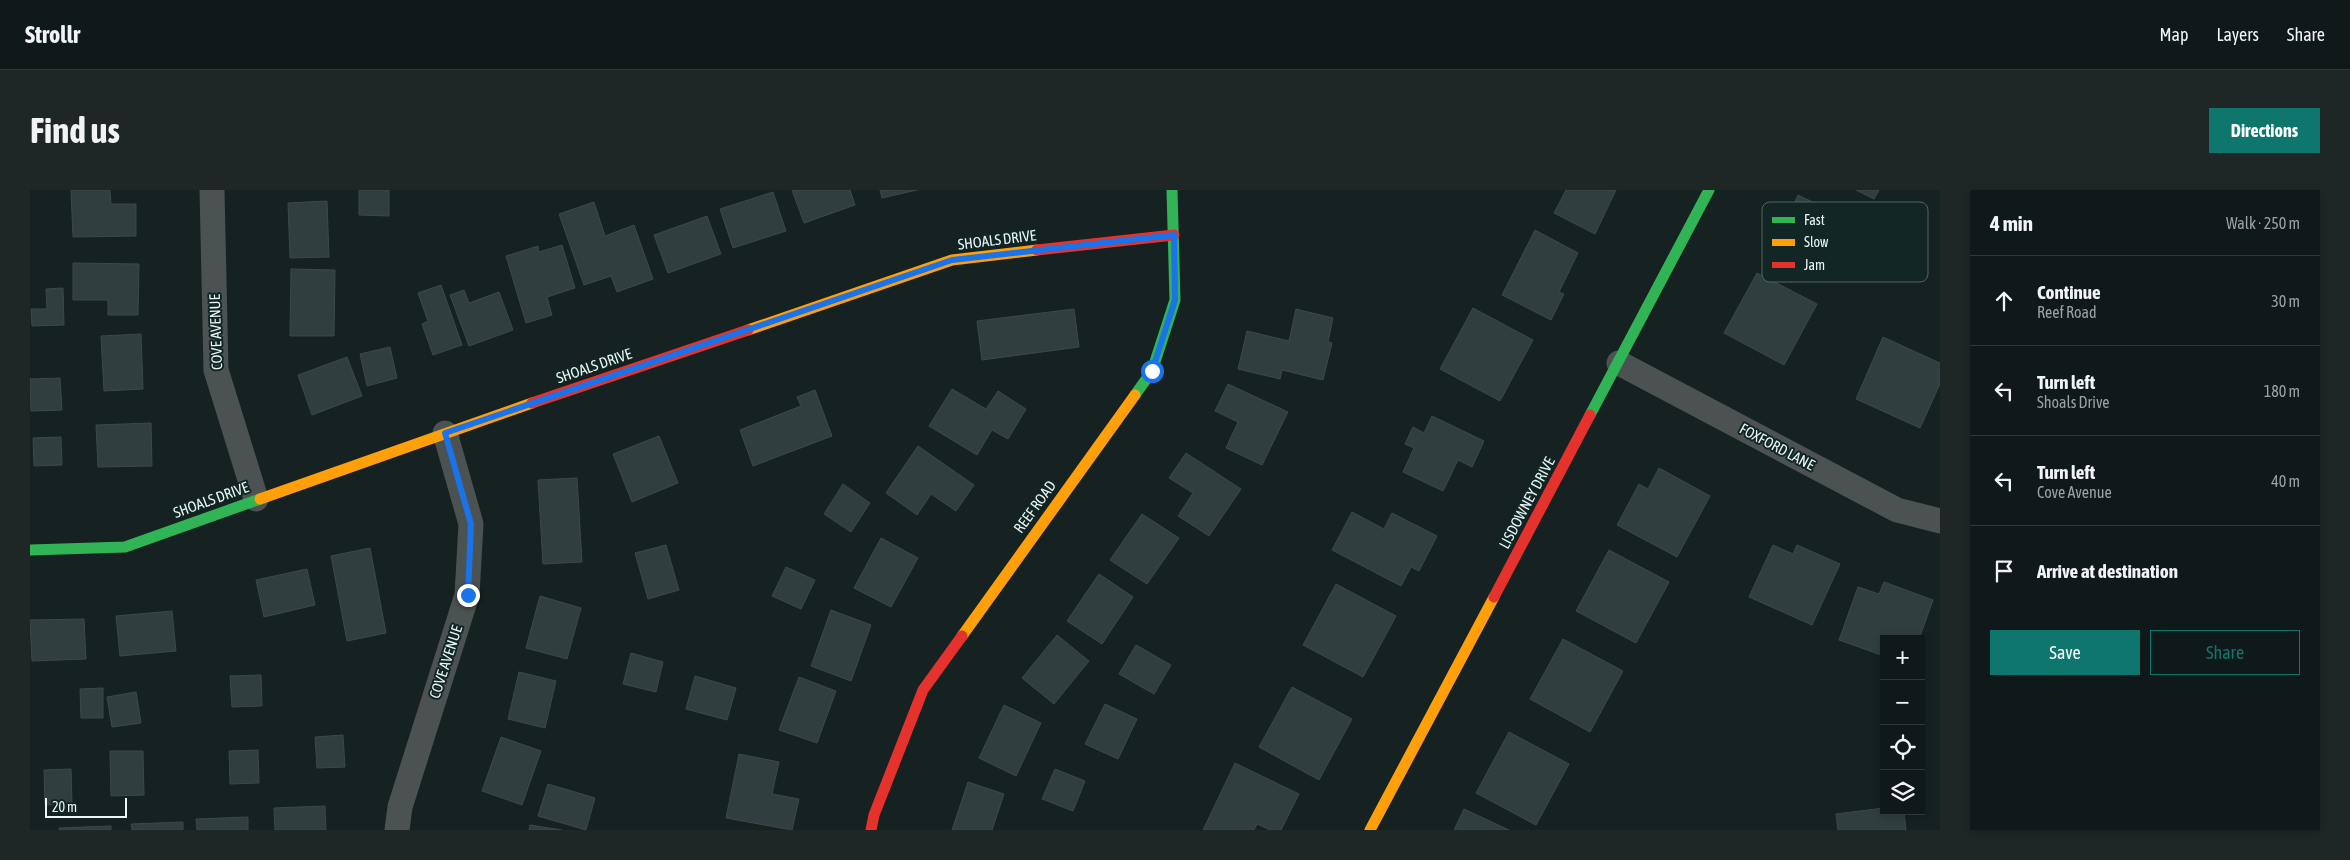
<!DOCTYPE html>
<html lang="en">
<head>
<meta charset="utf-8">
<style>
	:root { --surface:#101919; --page:#1e2626; --text:#f1f3f6; --muted:#9ca0a2; --line:#303838; --accent:#0f766e }
	body { margin:0; font-family:"Asap Condensed",sans-serif; background:var(--page); color:var(--text) }
	.controls { position:absolute; right:15px; bottom:15px; display:grid; overflow:hidden; border-radius:0px; box-shadow:0 2px 8px #0003 }
	.controls button { width:45px; height:45px; display:grid; place-items:center; padding:0; border:0; border-bottom:1px solid var(--line); background:var(--surface); color:var(--text); font:25px sans-serif }
	.scale { position:absolute; left:15px; bottom:12px; width:82px; box-sizing:border-box; padding-left:5px; border:2px solid #e9f6f5; border-top:0; font-size:14px; line-height:18px; white-space:nowrap; color:#e9f6f5; -webkit-text-stroke:4px #112625; paint-order:stroke }
	.stop { position:absolute; width:15px; height:15px; margin:-11px; border:4px solid #1a73e8; border-radius:50%; background:#fff }
	.stop.end { background:#1a73e8; border-color:#fff; box-shadow:0 1px 5px #0008 }
	.list { margin:0; padding:0; list-style:none }
	h2 { display:flex; justify-content:space-between; align-items:center; height:65px; margin:0; padding:0 20px; font-size:21px }
	h2 small { font-size:16px; font-weight:400; color:var(--muted) }
	.list li { display:grid; grid-template-columns:32px 1fr auto; gap:15px; align-items:center; box-sizing:border-box; height:90px; padding:0 20px; border-top:1px solid var(--line) }
	.list b { display:block; font-size:19px; white-space:nowrap }
	.list p { margin:0; font-size:16px; white-space:nowrap; color:var(--muted) }
	.list em { font-size:16px; font-style:normal; color:var(--muted) }
	.actions { display:flex; gap:10px; padding:15px 20px }
	.actions a { flex:1; padding:11px 0; border:1px solid var(--accent); border-radius:0px; text-align:center; font-size:18px; color:var(--accent) }
	.actions .main { background:var(--accent); color:#fff }
	.icon { flex:none; width:28px; height:28px; fill:none; stroke:currentColor; stroke-width:2; stroke-linecap:round; stroke-linejoin:round }
	.map { position:relative; flex:none; width:1910px; height:640px; overflow:hidden; border-radius:0px }
	header { display:flex; align-items:center; gap:30px; box-sizing:border-box; height:70px; padding:0 25px; background:var(--surface); border-bottom:1px solid var(--line) }
	header strong { font-size:24px }
	nav { display:flex; gap:28px; margin-inline-start:auto; font-size:18px }
	.intro { display:flex; align-items:center; justify-content:space-between; box-sizing:border-box; height:120px; padding:0 30px }
	h1 { margin:0; font-size:35px }
	.button { padding:12px 22px; border-radius:0px; background:var(--accent); color:#fff; font-size:18px; font-weight:700 }
	main { display:flex; gap:30px; padding:0 30px }
	aside { flex:1; background:var(--surface); border-radius:0px; box-shadow:0 2px 8px #0003 }
	.map>svg:first-child { display:block }
	.building { fill:#313e3f; stroke:#3f4849 }
	.lines { fill:none; stroke-linecap:round; stroke-linejoin:round }
	.street { stroke:#4c5251; stroke-width:25 }
	.fast { stroke:#30b455; stroke-width:11 }
	.slow { stroke:#ff9f0a; stroke-width:11 }
	.jam { stroke:#e5322d; stroke-width:11 }
	.route { stroke:#1a73e8; stroke-width:6 }
	.labels { text-anchor:middle; stroke-width:4; stroke-linejoin:round; paint-order:stroke }
	.street-label { font-size:15px; fill:#e9f6f5; stroke:#112625 }
	.key { fill:#112625; stroke:#526463; stroke-width:1 }
	.key-label { font-size:14px; fill:#e9f6f5 }
</style>
</head>
<body>
<header>
<strong>Strollr</strong>
<nav><a>Map</a><a>Layers</a><a>Share</a></nav>
</header>
<div class="intro"><h1>Find us</h1><a class="button">Directions</a></div>
<main>
<div class="map">
<svg width="1910" height="640" viewBox="0 0 1910 640">
	<rect width="100%" height="100%" fill="#162121"/>
	<!-- building -->
	<g class="building">
		<polygon points="41,0 80,0 81,14 106,14 106,46 43,47"/>
		<polygon points="329,0 359,0 359,26 329,25"/>
		<polygon points="762,0 820,0 825,15 774,33"/>
		<polygon points="850,0 887,0 852,8"/>
		<polygon points="1536,0 1586,0 1565,44 1524,23"/>
		<polygon points="1826,0 1849,0 1844,9"/>
		<polygon points="743,2 756,41 703,58 690,19"/>
		<polygon points="1768,5 1839,39 1814,91 1734,53 1751,18 1760,23"/>
		<polygon points="297,11 299,67 260,68 258,13"/>
		<polygon points="564,12 575,46 604,35 623,89 587,102 581,86 554,95 529,24"/>
		<polygon points="677,26 691,64 638,83 624,45"/>
		<polygon points="1505,40 1548,63 1529,102 1534,104 1521,130 1472,105"/>
		<polygon points="532,55 545,98 517,107 522,125 496,133 476,66 508,56 509,62"/>
		<polygon points="43,73 109,74 108,125 78,125 78,110 43,110"/>
		<polygon points="261,79 305,80 304,146 260,146"/>
		<polygon points="1727,83 1787,114 1754,175 1694,143"/>
		<polygon points="411,95 432,155 403,165 392,134 398,131 388,103"/>
		<polygon points="33,98 34,135 2,136 1,119 17,119 16,99"/>
		<polygon points="434,100 439,113 469,102 483,140 439,156 420,105"/>
		<polygon points="1443,118 1503,150 1470,211 1410,179"/>
		<polygon points="1044,119 1049,157 952,170 947,131"/>
		<polygon points="1266,119 1303,128 1298,152 1302,153 1293,190 1252,180 1250,189 1208,179 1217,141 1259,151"/>
		<polygon points="111,144 113,199 74,201 71,146"/>
		<polygon points="1853,147 1910,173 1910,194 1890,238 1826,209"/>
		<polygon points="360,157 367,188 337,196 330,164"/>
		<polygon points="317,167 332,206 282,225 268,185"/>
		<polygon points="30,188 32,220 1,221 0,189"/>
		<polygon points="1198,194 1258,222 1232,275 1196,258 1208,232 1185,221"/>
		<polygon points="922,199 956,219 968,201 996,219 978,249 962,240 947,265 899,236"/>
		<polygon points="785,200 802,246 723,276 710,240 771,216 767,207"/>
		<polygon points="1402,226 1454,251 1442,277 1428,270 1413,301 1373,282 1384,258 1375,254 1383,237 1394,243"/>
		<polygon points="121,233 122,276 68,277 66,235"/>
		<polygon points="629,246 648,293 602,312 583,264"/>
		<polygon points="31,247 32,275 4,276 3,248"/>
		<polygon points="888,256 944,295 926,321 901,304 887,325 856,303"/>
		<polygon points="1156,263 1211,299 1179,346 1148,326 1163,303 1139,288"/>
		<polygon points="1629,278 1680,306 1647,367 1587,335 1609,294 1618,299"/>
		<polygon points="547,288 552,372 513,374 508,290"/>
		<polygon points="813,294 840,313 821,342 794,324"/>
		<polygon points="1322,322 1354,339 1362,323 1407,346 1389,381 1381,377 1371,396 1302,360"/>
		<polygon points="1112,324 1149,348 1117,394 1080,370"/>
		<polygon points="851,348 888,368 861,417 824,398"/>
		<polygon points="636,355 649,400 618,409 605,363"/>
		<polygon points="1743,355 1763,364 1767,355 1810,374 1782,435 1719,407"/>
		<polygon points="340,358 356,443 317,451 301,366"/>
		<polygon points="1579,360 1639,392 1606,453 1546,421"/>
		<polygon points="756,377 785,390 771,419 742,406"/>
		<polygon points="277,379 285,415 234,427 226,390"/>
		<polygon points="1069,384 1103,407 1072,454 1037,431"/>
		<polygon points="1854,392 1903,410 1889,449 1854,449 1854,466 1809,450 1828,397 1849,404"/>
		<polygon points="1306,394 1366,426 1333,487 1273,455"/>
		<polygon points="510,406 551,418 537,469 496,458"/>
		<polygon points="801,420 841,435 821,491 781,476"/>
		<polygon points="142,421 146,461 90,466 86,426"/>
		<polygon points="54,429 56,469 2,471 0,430"/>
		<polygon points="1027,445 1059,471 1024,514 992,488"/>
		<polygon points="1533,449 1593,481 1560,542 1500,509"/>
		<polygon points="1106,455 1141,475 1124,504 1089,484"/>
		<polygon points="601,463 633,472 626,502 593,494"/>
		<polygon points="489,482 526,491 515,538 478,529"/>
		<polygon points="231,485 232,516 202,517 200,486"/>
		<polygon points="665,486 706,498 697,530 656,519"/>
		<polygon points="769,487 806,501 787,553 749,540"/>
		<polygon points="1262,497 1322,529 1289,590 1229,557"/>
		<polygon points="73,498 73,528 51,528 50,499"/>
		<polygon points="106,502 111,533 82,537 77,507"/>
		<polygon points="1075,514 1107,529 1088,569 1055,554"/>
		<polygon points="974,515 1011,533 986,586 949,568"/>
		<polygon points="1479,542 1539,574 1506,635 1446,603"/>
		<polygon points="313,545 315,577 287,578 285,547"/>
		<polygon points="471,547 511,561 492,615 452,601"/>
		<polygon points="228,560 229,593 200,594 199,561"/>
		<polygon points="80,561 113,561 114,605 81,606"/>
		<polygon points="709,564 749,572 742,604 769,609 762,640 696,628"/>
		<polygon points="1205,573 1269,604 1251,640 1240,640 1227,634 1224,640 1173,640"/>
		<polygon points="41,579 42,614 15,615 14,580"/>
		<polygon points="1025,579 1055,591 1043,621 1012,609"/>
		<polygon points="938,592 974,604 962,640 922,640"/>
		<polygon points="518,594 565,608 556,640 508,626"/>
		<polygon points="295,616 296,640 245,640 244,618"/>
		<polygon points="1854,618 1854,621 1874,621 1876,640 1808,640 1806,624"/>
		<polygon points="1434,619 1479,640 1424,640"/>
		<polygon points="218,627 218,640 167,640 166,629"/>
		<polygon points="153,632 153,640 102,640 101,634"/>
		<polygon points="500,635 532,640 499,640"/>
		<polygon points="81,636 81,640 29,640 29,638"/>
	</g>
	<g class="lines">
		<!-- street -->
		<g class="street">
			<polyline points="182,0 186,180 226,309"/>
			<polyline points="1589,173 1867,320 1910,331"/>
			<polyline points="367,640 370,617 437,405 441,334 415,243"/>
		</g>
		<!-- fast -->
		<g class="fast">
			<polyline points="1105,205 1122,181 1145,110 1142,0"/>
			<polyline points="1560,225 1679,0"/>
			<polyline points="0,360 95,357 230,309"/>
		</g>
		<!-- slow -->
		<g class="slow">
			<polyline points="718,140 922,70 1007,60"/>
			<polyline points="230,309 502,213"/>
			<polyline points="932,446 1105,205"/>
			<polyline points="1340,640 1464,407"/>
		</g>
		<!-- jam -->
		<g class="jam">
			<polyline points="1007,60 1144,45"/>
			<polyline points="502,213 718,140"/>
			<polyline points="1464,407 1560,225"/>
			<polyline points="841,640 844,625 893,500 932,446"/>
		</g>
	</g>
	<g class="lines">
		<!-- route -->
		<polyline class="route" points="438,405 441,334 415,243 922,70 1144,45 1145,110 1122,181"/>
	</g>
	<g class="labels">
		<!-- street labels -->
		<g class="street-label">
			<text transform="translate(967 50) rotate(-7)" y="5">SHOALS DRIVE</text>
			<text transform="translate(186 142) rotate(-92)" y="5">COVE AVENUE</text>
			<text transform="translate(564 176) rotate(-19)" y="5">SHOALS DRIVE</text>
			<text transform="translate(1747 257) rotate(28)" y="5">FOXFORD LANE</text>
			<text transform="translate(181 310) rotate(-20)" y="5">SHOALS DRIVE</text>
			<text transform="translate(1497 313) rotate(-62)" y="5">LISDOWNEY DRIVE</text>
			<text transform="translate(1005 317) rotate(-54)" y="5">REEF ROAD</text>
			<text transform="translate(416 472) rotate(-72)" y="5">COVE AVENUE</text>
		</g>
	</g>
	<!-- legend -->
	<rect x="1732" y="12" width="166" height="80" rx="8" class="key"/>
	<rect x="1742" y="27" width="23" height="6" fill="#30b455"/>
	<rect x="1742" y="49" width="23" height="7" fill="#ff9f0a"/>
	<rect x="1742" y="72" width="23" height="6" fill="#e5322d"/>
	<g class="key-label">
		<text x="1774" y="35">Fast</text>
		<text x="1774" y="57">Slow</text>
		<text x="1774" y="80">Jam</text>
	</g>
</svg>
<div class="controls">
<button>+</button>
<button>−</button>
<button><svg class="icon" aria-label="locate" viewBox="0 0 24 24"><circle cx="12" cy="12" r="6"/><path d="M12 2v4M12 18v4M2 12h4M18 12h4"/></svg></button>
<button><svg class="icon" aria-label="layers" viewBox="0 0 24 24"><path d="M12 4l9 5-9 5-9-5zM3 14l9 5 9-5"/></svg></button>
</div>
<div class="scale">20 m</div>
<div class="stop" style="left:1122px;top:181px"></div>
<div class="stop end" style="left:438px;top:405px"></div>
</div>
<aside>
<h2>4 min<small>Walk · 250 m</small></h2>
<ul class="list">
<li><svg class="icon" aria-label="ahead" viewBox="0 0 24 24"><path d="M12 20V5M6 11l6-6 6 6"/></svg><div><b>Continue</b><p>Reef Road</p></div><em>30 m</em></li>
<li><svg class="icon" aria-label="left" viewBox="0 0 24 24"><path d="M17 20v-9H6M10 6l-5 5 5 5"/></svg><div><b>Turn left</b><p>Shoals Drive</p></div><em>180 m</em></li>
<li><svg class="icon" aria-label="left" viewBox="0 0 24 24"><path d="M17 20v-9H6M10 6l-5 5 5 5"/></svg><div><b>Turn left</b><p>Cove Avenue</p></div><em>40 m</em></li>
<li><svg class="icon" aria-label="arrive" viewBox="0 0 24 24"><path d="M6 21V4h12l-3 4 3 4H6"/></svg><div><b>Arrive at destination</b></div></li>
</ul>
<div class="actions"><a class="main">Save</a><a>Share</a></div>
</aside>
</main>
</body>
</html>
